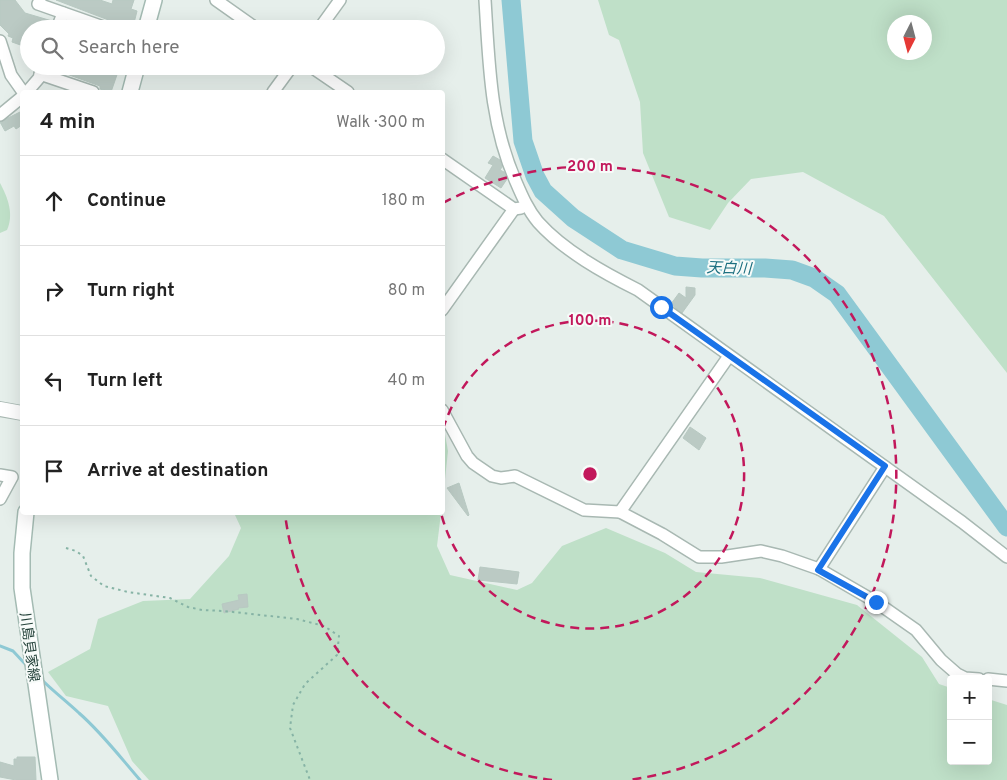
<!DOCTYPE html>
<html lang="en">
<head>
<meta charset="utf-8">
<style>
	:root { --surface:#fff; --page:#f2f2f2; --text:#222; --muted:#767676; --line:#e0e0e0 }
	body { margin:0; font-family:Overpass,"Noto Sans JP",sans-serif; background:var(--page); color:var(--text) }
	.controls { position:absolute; right:15px; bottom:15px; display:grid; overflow:hidden; border-radius:5px; box-shadow:0 5px 20px #0002 }
	.controls button { width:45px; height:45px; display:grid; place-items:center; padding:0; border:0; border-bottom:1px solid var(--line); background:var(--surface); color:var(--text); font:25px sans-serif }
	.compass { position:absolute; left:887px; top:15px; width:45px; height:45px; border-radius:50%; background:var(--surface); box-shadow:0 5px 20px #0002; rotate:186deg }
	.stop { position:absolute; width:15px; height:15px; margin:-11px; border:4px solid #1a73e8; border-radius:50%; background:#fff }
	.stop.end { background:#1a73e8; border-color:#fff; box-shadow:0 1px 5px #0008 }
	.list { margin:0; padding:0; list-style:none }
	h2 { display:flex; justify-content:space-between; align-items:center; height:65px; margin:0; padding:0 20px; font-size:21px }
	h2 small { font-size:16px; font-weight:400; color:var(--muted) }
	.list li { display:grid; grid-template-columns:32px 1fr auto; gap:15px; align-items:center; box-sizing:border-box; height:90px; padding:0 20px; border-top:1px solid var(--line) }
	.list b { display:block; font-size:19px; white-space:nowrap }
	.list em { font-size:16px; font-style:normal; color:var(--muted) }
	.icon { flex:none; width:28px; height:28px; fill:none; stroke:currentColor; stroke-width:2; stroke-linecap:round; stroke-linejoin:round }
	.map { position:relative; flex:none; width:1007px; height:780px; overflow:hidden }
	.search { position:absolute; background:var(--surface); box-shadow:0 5px 20px #0002; left:20px; top:20px; width:425px; height:55px; display:flex; align-items:center; gap:12px; box-sizing:border-box; padding:0 18px; border-radius:28px; color:var(--muted); font-size:19px }
	.panel { position:absolute; background:var(--surface); box-shadow:0 5px 20px #0002; left:20px; top:90px; width:425px; height:425px; border-radius:5px }
	.map>svg:first-child { display:block }
	.green { fill:#bfe0c8; fill-rule:evenodd }
	.lines { fill:none; stroke-linecap:round; stroke-linejoin:round }
	.stream { stroke:#8ec9d4; stroke-width:3 }
	.river { stroke:#8ec9d4; stroke-width:19 }
	.building { fill:#bbcac4; stroke:#b8c9c2 }
	.minor-casing { stroke:#a8b8b2; stroke-width:14 }
	.tertiary-casing { stroke:#a8b8b2; stroke-width:16 }
	.secondary-casing { stroke:#a4bbb3; stroke-width:18 }
	.path { stroke:#86b3a5; stroke-width:2; stroke-dasharray:2.5 4; stroke-linecap:butt }
	.minor { stroke:#fff; stroke-width:11 }
	.tertiary { stroke:#fff; stroke-width:14 }
	.secondary { stroke:#fff; stroke-width:15 }
	.route { stroke:#1a73e8; stroke-width:6 }
	.ring { fill:none; stroke:#c2185b; stroke-width:2.5; stroke-dasharray:9 6 }
	.labels { text-anchor:middle; stroke-width:4; stroke-linejoin:round; paint-order:stroke }
	.street-label { font-size:14px; fill:#24423a; stroke:#f7fbf9 }
	.water-label { font-size:15px; font-style:italic; fill:#1c6f80; stroke:#f7fbf9 }
	.centre { fill:#c2185b; stroke:#f7fbf9; stroke-width:2.5 }
	.ring-label { font-size:15px; text-anchor:middle; font-weight:bold; fill:#c2185b; stroke:#f7fbf9; stroke-width:4; stroke-linejoin:round; paint-order:stroke }
</style>
</head>
<body>
<div class="map">
<svg width="1007" height="780" viewBox="0 0 1007 780">
	<rect width="100%" height="100%" fill="#e6efeb"/>
	<!-- green -->
	<g class="green">
		<path d="M 598,0 L 1007,0 L 1007,373 L 884,216 L 803,172 L 751,179 L 728,203 L 710,230 L 669,217 L 643,153 L 640,102 L 619,40 L 609,35 ZM 924,22 L 924,52 L 894,52 L 894,22 Z"/>
		<path d="M 0,183 C 8,198 14,214 7,230 L 0,233 Z"/>
		<polygon points="443,423 448,451 443,498"/>
		<polygon points="230,513 441,513 437,546 450,575 517,590 532,583 562,546 606,528 665,553 696,572 760,578 857,605 922,657 939,684 951,688 951,761 988,761 988,699 1007,705 1007,780 149,780 132,761 108,706 66,696 48,672 90,649 98,619 143,601 190,599 229,556 241,528 235,515"/>
	</g>
	<g class="lines">
		<!-- stream -->
		<g class="stream">
			<polyline points="0,646 13,651 27,666"/>
			<path d="M 41,679 C 53,691 66,701 79,713 C 102,733 120,757 140,780"/>
		</g>
		<!-- river -->
		<polyline class="river" points="511,0 523,141 535,176 543,191 573,218 622,250 675,266 702,268 765,268 792,270 814,278 837,294 1007,527"/>
	</g>
	<!-- building -->
	<g class="building">
		<polygon points="0,0 15,0 25,13 52,21 50,29 29,29 29,48 12,42 13,38 8,36 9,34 0,25"/>
		<polygon points="56,0 100,0 112,4 113,0 134,0 131,9 137,11 134,23 128,21 127,27"/>
		<polygon points="50,66 120,66 111,92 100,89 100,86 50,68"/>
		<polygon points="22,111 22,125 16,129 14,126 5,131 0,122"/>
		<polygon points="493,156 500,160 502,167 500,170 504,172 507,179 501,188 485,178 493,165 488,163"/>
		<polygon points="686,287 695,288 695,295 682,313 671,304 679,293 686,298"/>
		<polygon points="690,427 706,438 699,450 683,438"/>
		<polygon points="459,483 469,515 468,516 447,488"/>
		<polygon points="480,567 519,572 517,584 478,580"/>
		<polygon points="247,594 248,607 238,608 239,609 224,613 222,604 239,600 238,595"/>
		<polygon points="17,757 35,757 36,780 16,780 0,777 0,762 14,766 14,759 17,759"/>
	</g>
	<g class="lines">
		<defs>
			<g id="minor">
				<polyline points="40,0 38,4 109,29"/>
				<polyline points="216,0 257,29"/>
				<path d="M 485,0 C 489,63 490,124 516,182 C 522,196 528,210 538,222 C 564,251 604,273 638,290 L 962,522 L 1007,557"/>
				<polyline points="57,29 63,13"/>
				<polyline points="319,29 340,0"/>
				<polyline points="0,41 11,75 23,92"/>
				<polyline points="310,66 348,92"/>
				<polyline points="40,74 93,92"/>
				<polyline points="27,92 39,78 43,66"/>
				<polyline points="273,92 292,66"/>
				<polyline points="0,115 22,97"/>
				<polyline points="442,159 514,209 521,208"/>
				<polyline points="442,310 514,209"/>
				<polyline points="442,410 467,456 473,463 492,476 501,478 515,476 584,510 620,512 662,534 699,557 721,557 761,551 782,556 819,569 876,602 916,630 941,660 957,674 965,678 979,679"/>
				<polyline points="0,475 12,477 0,499"/>
				<polyline points="620,512 729,356"/>
				<polyline points="819,569 885,467"/>
				<polyline points="988,679 1007,681"/>
			</g>
			<polyline id="tertiary" points="0,409 22,413"/>
			<g id="secondary">
				<polyline points="146,29 154,0"/>
				<polyline points="130,92 137,66"/>
				<polyline points="26,512 22,553 22,588 50,780"/>
			</g>
		</defs>
		<!-- minor casing -->
		<use href="#minor" class="minor-casing"/>
		<!-- tertiary casing -->
		<use href="#tertiary" class="tertiary-casing"/>
		<!-- secondary casing -->
		<use href="#secondary" class="secondary-casing"/>
		<!-- path -->
		<polyline class="path" points="66,548 76,551 83,556 91,576 104,586 128,592 170,598 188,607 202,610 224,611 297,619 324,626 339,636 337,655 305,684 293,705 290,728 310,780"/>
		<!-- minor -->
		<use href="#minor" class="minor"/>
		<!-- tertiary -->
		<use href="#tertiary" class="tertiary"/>
		<!-- secondary -->
		<use href="#secondary" class="secondary"/>
	</g>
	<g class="lines">
		<!-- route -->
		<polyline class="route" points="661,307 885,466 818,570 876,602"/>
	</g>
	<!-- distance rings -->
	<g class="ring">
		<path d="M443 429A154 154 0 1 1 441 513"/>
		<path d="M552 780A308 308 0 0 1 285 514M443 203A308 308 0 1 1 628 780"/>
	</g>
	<g class="labels">
		<!-- street labels -->
		<g class="street-label">
			<text transform="translate(30 647) rotate(82)" y="5">川島貝家線</text>
		</g>
		<!-- water labels -->
		<g class="water-label">
			<text transform="translate(729 268) rotate(2)" y="5">天白川</text>
		</g>
	</g>
	<circle cx="590" cy="474" r="8" class="centre"/>
	<g class="ring-label">
		<text x="590" y="171">200 m</text>
		<text x="590" y="325">100 m</text>
	</g>
</svg>
<div class="controls">
<button>+</button>
<button>−</button>
</div>
<svg class="compass" viewBox="-18 -18 36 36"><path d="M0-13l5 13h-10z" fill="#e53935"/><path d="M0 13l5-13h-10z" fill="#767676"/></svg>
<div class="stop" style="left:661px;top:307px"></div>
<div class="stop end" style="left:876px;top:602px"></div>
<div class="search"><svg class="icon" aria-label="search" viewBox="0 0 24 24"><circle cx="10" cy="10" r="6"/><path d="M15 15l6 6"/></svg>Search here</div>
<section class="panel">
<h2>4 min<small>Walk · 300 m</small></h2>
<ul class="list">
<li><svg class="icon" aria-label="ahead" viewBox="0 0 24 24"><path d="M12 20V5M6 11l6-6 6 6"/></svg><div><b>Continue</b></div><em>180 m</em></li>
<li><svg class="icon" aria-label="right" viewBox="0 0 24 24"><path d="M7 20v-9h11M14 6l5 5-5 5"/></svg><div><b>Turn right</b></div><em>80 m</em></li>
<li><svg class="icon" aria-label="left" viewBox="0 0 24 24"><path d="M17 20v-9H6M10 6l-5 5 5 5"/></svg><div><b>Turn left</b></div><em>40 m</em></li>
<li><svg class="icon" aria-label="arrive" viewBox="0 0 24 24"><path d="M6 21V4h12l-3 4 3 4H6"/></svg><div><b>Arrive at destination</b></div></li>
</ul>
</section>
</div>
</body>
</html>
